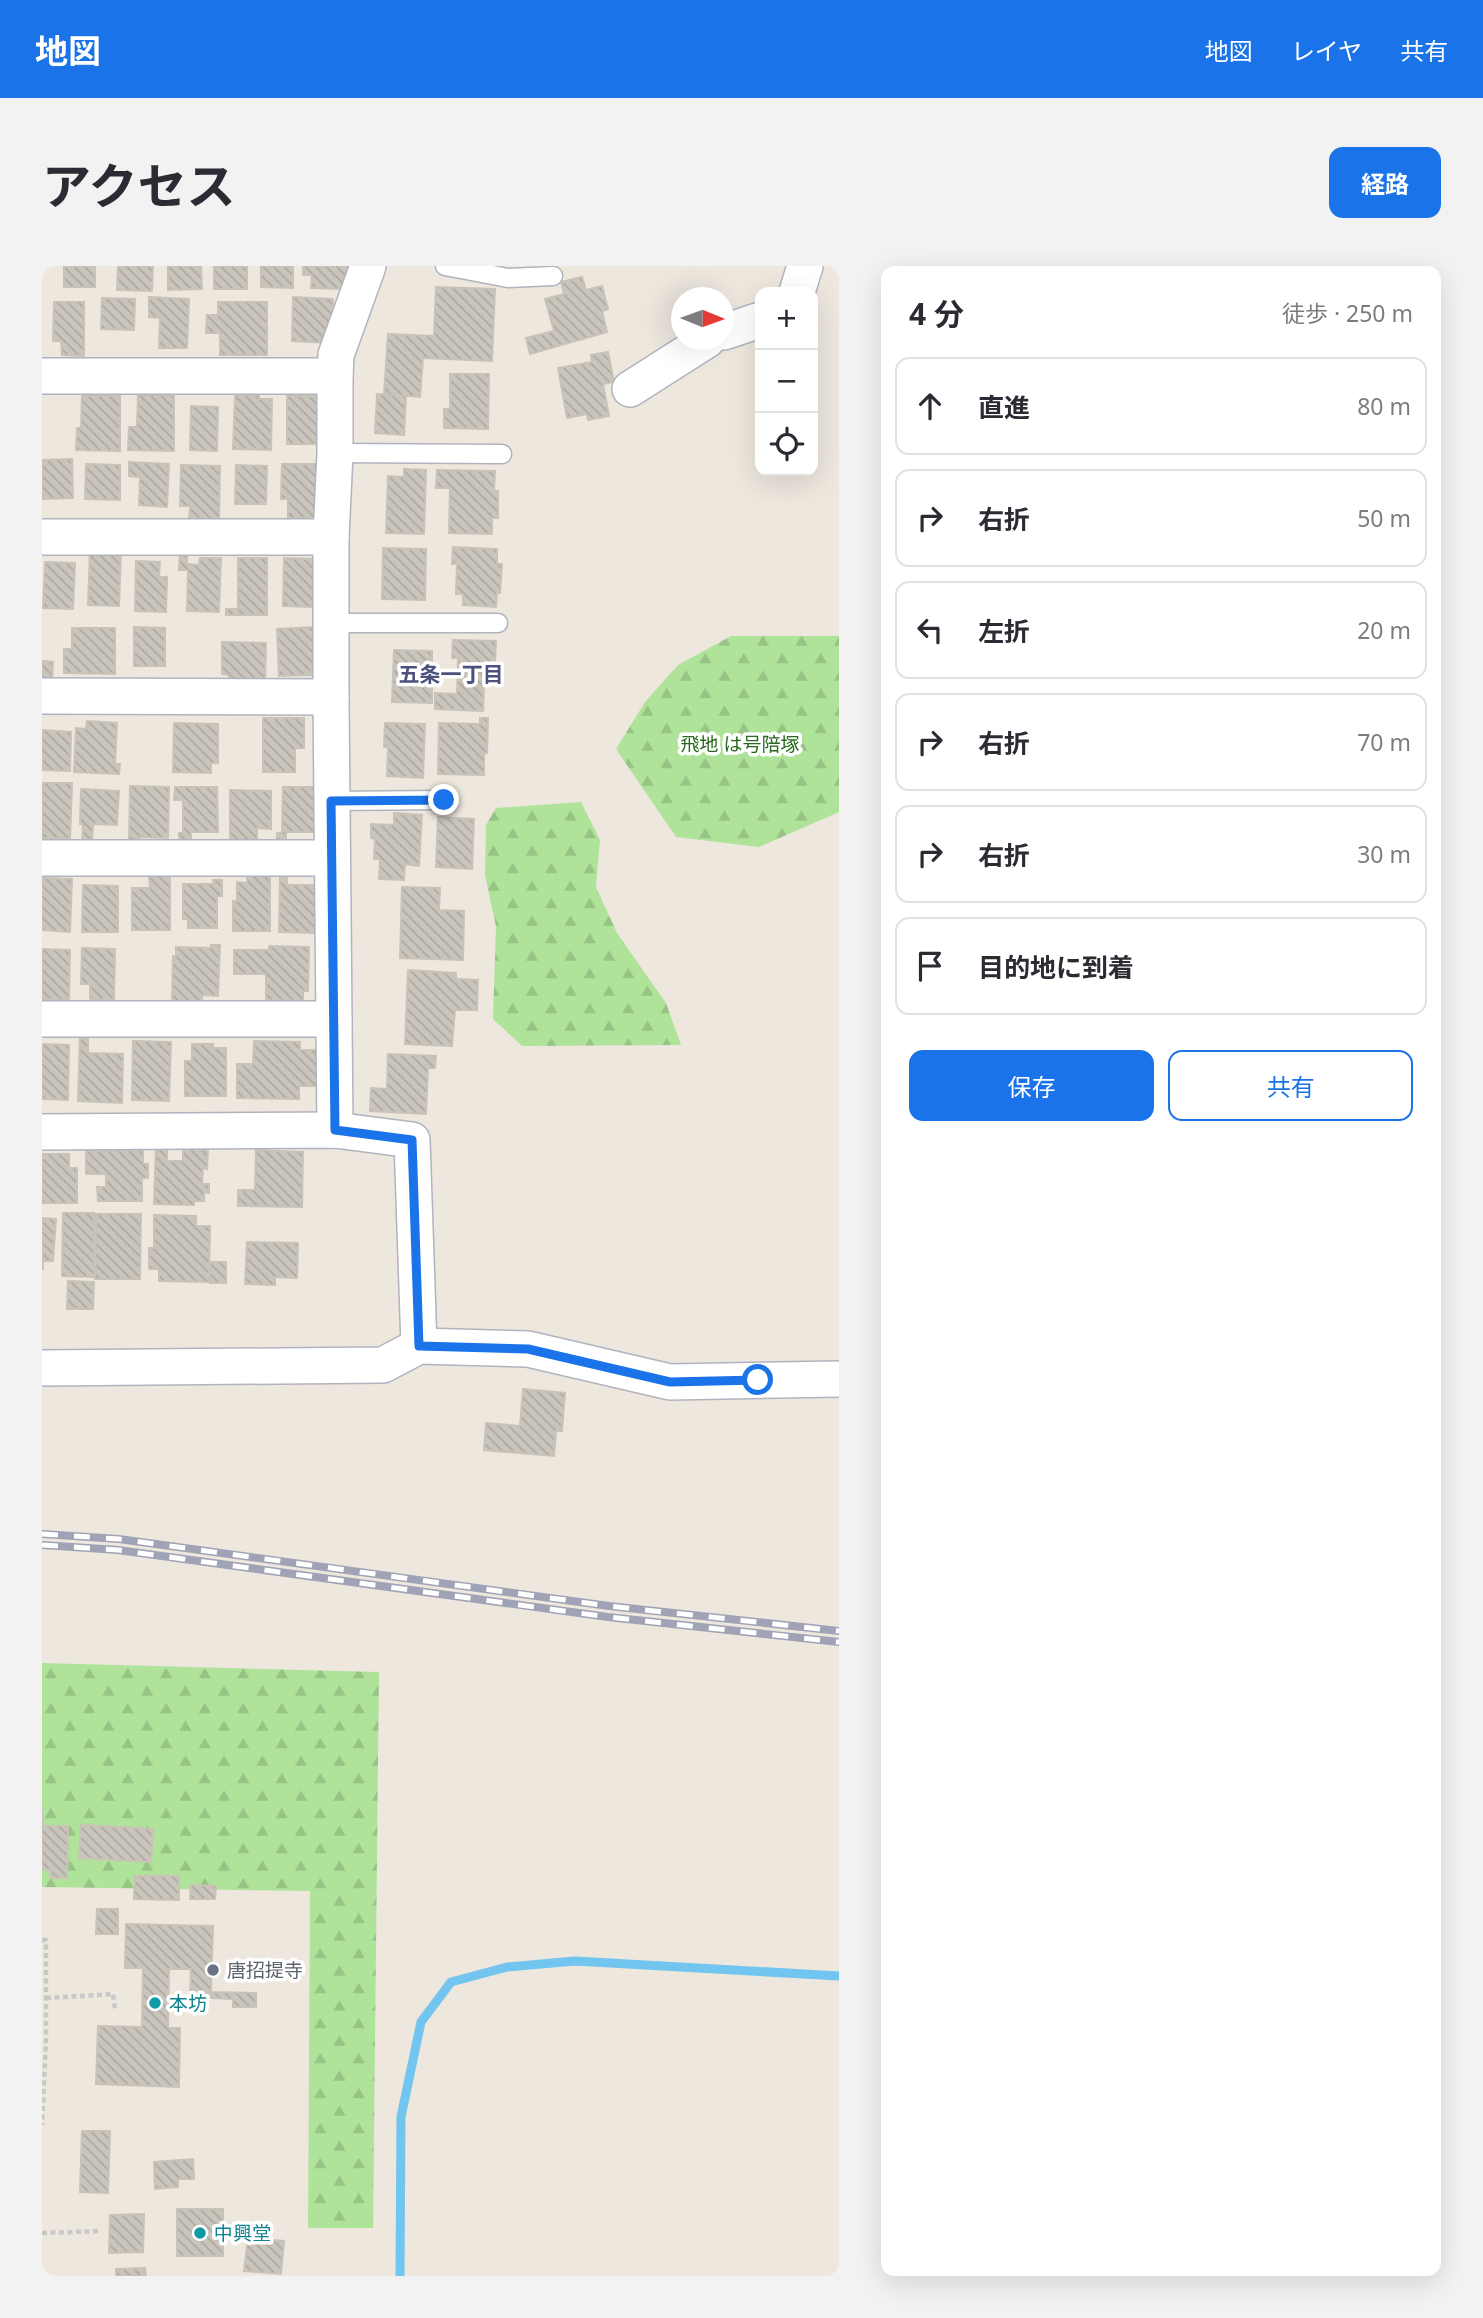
<!DOCTYPE html>
<html lang="ja">
<head>
<meta charset="utf-8">
<style>
	:root { --surface:#fff; --page:#f2f2f3; --text:#2b2b33; --muted:#7c7c81; --line:#e1e1e2; --accent:#1a73e8 }
	body { margin:0; font-family:"Noto Sans","Noto Sans JP",sans-serif; background:var(--page); color:var(--text) }
	.controls { position:absolute; right:21px; top:21px; display:grid; overflow:hidden; border-radius:14px; box-shadow:0 7px 28px #0002 }
	.controls button { width:63px; height:63px; display:grid; place-items:center; padding:0; border:0; border-bottom:2px solid var(--line); background:var(--surface); color:var(--text); font:35px sans-serif }
	.compass { position:absolute; left:629px; top:21px; width:63px; height:63px; border-radius:50%; background:var(--surface); box-shadow:0 7px 28px #0002; rotate:91deg }
	.stop { position:absolute; width:21px; height:21px; margin:-16px; border:5px solid #1a73e8; border-radius:50%; background:#fff }
	.stop.end { background:#1a73e8; border-color:#fff; box-shadow:0 2px 7px #0008 }
	.list { margin:0; padding:0; list-style:none }
	h2 { display:flex; justify-content:space-between; align-items:center; height:91px; margin:0; padding:0 28px; font-size:30px }
	h2 small { font-size:23px; font-weight:400; color:var(--muted) }
	.list li { display:grid; grid-template-columns:46px 1fr auto; gap:21px; align-items:center; box-sizing:border-box; height:98px; margin:0 14px 14px; padding:0 14px; border:2px solid var(--line); border-radius:14px }
	.list b { display:block; font-size:26px; white-space:nowrap }
	.list em { font-size:23px; font-style:normal; color:var(--muted) }
	.actions { display:flex; gap:14px; padding:21px 28px }
	.actions a { flex:1; padding:16px 0; border:2px solid var(--accent); border-radius:14px; text-align:center; font-size:24px; color:var(--accent) }
	.actions .main { background:var(--accent); color:#fff }
	.icon { flex:none; width:38px; height:38px; fill:none; stroke:currentColor; stroke-width:2; stroke-linecap:round; stroke-linejoin:round }
	.map { position:relative; flex:none; width:797px; height:2010px; overflow:hidden; border-radius:14px }
	header { display:flex; align-items:center; gap:42px; box-sizing:border-box; height:98px; padding:0 35px; background:var(--accent); color:#fff }
	header strong { font-size:33px }
	nav { display:flex; gap:38px; margin-inline-start:auto; font-size:24px }
	.intro { display:flex; align-items:center; justify-content:space-between; box-sizing:border-box; height:168px; padding:0 42px }
	h1 { margin:0; font-size:49px }
	.button { padding:18px 32px; border-radius:14px; background:var(--accent); color:#fff; font-size:24px; font-weight:700 }
	main { display:flex; gap:42px; padding:0 42px }
	aside { flex:1; background:var(--surface); border-radius:14px; box-shadow:0 7px 28px #0002 }
	.map>svg:first-child { display:block }
	.forest { fill:url(#forest-firs) }
	.lines { fill:none; stroke-linecap:round; stroke-linejoin:round }
	.stream { stroke:#71c5ee; stroke-width:9 }
	.building { fill:url(#building-back-hatch); stroke:#c9c3b7; stroke-width:2 }
	.lane-casing { stroke:#b1b3bf; stroke-width:21 }
	.street-casing { stroke:#b1b3bf; stroke-width:38 }
	.path { stroke:#c8c8c8; stroke-width:4.5; stroke-dasharray:5 3.5; stroke-linecap:butt }
	.lane { stroke:#fff; stroke-width:18 }
	.street { stroke:#fff; stroke-width:35 }
	.rail-casing { stroke:#a0a2b6; stroke-width:8 }
	.rail { stroke:#fff; stroke-width:5; stroke-dasharray:16; stroke-linecap:butt }
	.route { stroke:#1a73e8; stroke-width:9 }
	.worship-dot { fill:#6b7280; stroke:#fff; stroke-width:2.5 }
	.culture-dot { fill:#0f9aa8; stroke:#fff; stroke-width:2.5 }
	.labels { text-anchor:middle; stroke-width:7; stroke-linejoin:round; paint-order:stroke }
	.park-label { font-size:19px; fill:#26691b; stroke:#fff }
	.worship-label { font-size:19px; fill:#5b616d; stroke:#fff; text-anchor:start }
	.culture-label { font-size:19px; fill:#0d838f; stroke:#fff; text-anchor:start }
	.neighbourhood-label { font-size:21px; font-weight:bold; fill:#4b517c; stroke:#fff }
</style>
</head>
<body>
<header>
<strong>地図</strong>
<nav><a>地図</a><a>レイヤ</a><a>共有</a></nav>
</header>
<div class="intro"><h1>アクセス</h1><a class="button">経路</a></div>
<main>
<div class="map">
<svg width="797" height="2010" viewBox="0 0 797 2010">
	<defs>
		<pattern id="forest-firs" width="22" height="20" patternUnits="userSpaceOnUse" patternTransform="scale(1.75)"><rect width="22" height="20" fill="#afe39a"/><path d="M5 1l3.5 6h-7zM16 11l3.5 6h-7z" fill="#97c385"/></pattern>
		<pattern id="building-back-hatch" width="6" height="6" patternUnits="userSpaceOnUse" patternTransform="scale(1.75)"><rect width="6" height="6" fill="#c9c5bc"/><path d="M-1 5l2 2M0 0l6 6M5-1l2 2" fill="none" stroke="#ada9a2"/></pattern>
	</defs>
	<rect width="100%" height="100%" fill="#ede7de"/>
	<!-- forest -->
	<g class="forest">
		<polygon points="689,370 797,370 797,546 717,581 634,571 574,483 603,436 636,399"/>
		<polygon points="539,536 558,574 554,621 575,667 624,737 639,779 480,780 451,753 454,660 443,609 444,559 454,542"/>
		<polygon points="0,1397 337,1406 331,1962 266,1962 268,1625 0,1621"/>
	</g>
	<g class="lines">
		<!-- stream -->
		<polyline class="stream" points="358,2010 359,1851 379,1756 409,1716 465,1701 533,1695 797,1710"/>
	</g>
	<!-- building -->
	<g class="building">
		<rect x="22" y="0" width="31" height="21"/>
		<polygon points="76,0 111,0 110,25 75,24"/>
		<polygon points="126,0 159,0 160,23 126,24"/>
		<rect x="172" y="0" width="33" height="23"/>
		<polygon points="219,0 251,0 251,22 219,21"/>
		<polygon points="261,0 305,0 305,11 302,11 302,23 269,22 270,9 261,9"/>
		<polygon points="540,11 544,24 560,20 566,43 560,45 565,66 488,88 484,72 512,65 503,33 522,28 519,16"/>
		<polygon points="394,21 453,23 450,95 381,92 378,131 342,128 346,68 392,70"/>
		<polygon points="107,31 147,33 145,82 117,82 118,52 107,51"/>
		<polygon points="251,31 291,33 289,77 250,75"/>
		<polygon points="60,32 93,33 92,64 59,63"/>
		<polygon points="12,36 42,36 42,90 20,89 19,75 11,75"/>
		<polygon points="176,36 225,36 225,89 178,89 178,67 164,67 165,49 176,49"/>
		<polygon points="566,86 572,116 561,118 567,150 546,154 545,148 525,152 516,102 550,96 549,89"/>
		<polygon points="408,108 447,108 446,163 402,162 402,143 408,143"/>
		<polygon points="335,128 364,130 362,169 333,167"/>
		<polygon points="96,129 132,129 132,185 86,184 87,161 95,161"/>
		<polygon points="193,129 217,129 217,133 230,133 229,184 191,183"/>
		<polygon points="40,130 78,130 78,185 34,184 35,162 39,162"/>
		<polygon points="245,130 275,130 276,178 245,178"/>
		<polygon points="149,140 176,141 175,185 148,184"/>
		<polygon points="30,193 31,232 0,233 0,194"/>
		<polygon points="87,196 127,198 125,241 97,239 98,211 87,210"/>
		<polygon points="44,198 78,199 78,234 43,233"/>
		<polygon points="240,198 275,198 274,252 246,252 246,233 239,233"/>
		<polygon points="139,199 178,200 177,255 147,255 148,240 138,240"/>
		<polygon points="194,199 225,200 224,238 193,238"/>
		<polygon points="362,203 384,204 382,268 344,267 346,210 362,211"/>
		<polygon points="395,204 453,205 452,225 456,225 456,252 450,252 450,268 407,267 408,222 394,222"/>
		<polygon points="411,281 455,283 455,298 460,298 458,327 455,327 454,341 421,339 421,328 414,328 415,298 410,298"/>
		<polygon points="341,282 384,283 383,334 340,333"/>
		<polygon points="48,284 79,285 77,340 46,339"/>
		<polygon points="138,286 145,286 145,298 157,299 158,292 179,292 177,346 145,345 146,304 137,304"/>
		<polygon points="196,292 225,292 225,349 184,349 184,343 196,343"/>
		<polygon points="242,292 273,293 272,341 241,340"/>
		<polygon points="94,295 118,296 117,311 125,311 124,346 93,345"/>
		<polygon points="3,296 33,297 31,343 1,342"/>
		<polygon points="92,361 123,362 123,400 92,400"/>
		<polygon points="272,361 274,401 269,401 269,409 237,410 235,363"/>
		<polygon points="30,362 73,362 73,408 22,407 22,383 30,383"/>
		<polygon points="411,374 454,375 452,418 442,418 441,445 393,443 393,427 415,428 416,392 410,392"/>
		<polygon points="180,376 224,377 223,416 187,416 187,409 180,408"/>
		<polygon points="352,384 390,385 390,437 350,436"/>
		<polygon points="0,395 11,396 10,418 0,418"/>
		<polygon points="221,452 262,452 262,482 253,482 253,506 221,506"/>
		<polygon points="438,452 446,452 445,487 442,487 442,509 396,508 397,457 438,458"/>
		<polygon points="45,455 75,457 73,498 78,498 77,508 32,506 34,462 44,463"/>
		<polygon points="132,457 176,458 176,497 169,497 169,507 131,506"/>
		<polygon points="343,457 383,458 381,512 345,510 346,481 342,481"/>
		<polygon points="0,464 29,466 28,505 0,504"/>
		<polygon points="0,517 30,517 28,573 0,572"/>
		<polygon points="88,520 127,521 126,572 97,571 97,578 87,578"/>
		<polygon points="133,521 175,521 176,566 149,566 149,577 137,577 137,567 141,567 141,534 132,534"/>
		<polygon points="241,521 274,521 273,566 244,566 244,578 235,578 235,567 240,567"/>
		<polygon points="39,523 77,525 75,559 51,558 50,577 40,577 41,558 38,558"/>
		<polygon points="188,524 229,525 229,563 215,562 215,576 188,576"/>
		<polygon points="352,547 380,549 377,600 363,598 362,614 337,613 338,593 332,593 333,573 329,572 329,558 352,559"/>
		<polygon points="396,551 432,553 430,603 394,601"/>
		<polygon points="107,610 128,610 128,664 90,664 90,622 108,622"/>
		<polygon points="205,610 228,610 228,665 191,665 191,635 195,635 195,616 205,617"/>
		<polygon points="238,611 245,611 245,619 274,619 273,667 237,666"/>
		<polygon points="0,612 30,613 28,666 0,664"/>
		<polygon points="171,614 180,614 180,630 175,630 175,662 146,662 146,653 141,653 141,618 172,618"/>
		<polygon points="41,619 76,620 76,666 40,666"/>
		<polygon points="360,621 398,622 397,644 422,645 421,694 358,692"/>
		<polygon points="169,679 178,679 176,730 160,729 160,738 130,737 131,690 134,690 134,681 169,682"/>
		<polygon points="227,680 267,681 266,725 261,725 261,735 224,734 224,708 192,708 192,684 227,684"/>
		<polygon points="40,682 73,683 72,733 48,733 48,718 39,718"/>
		<polygon points="0,683 28,684 27,734 0,733"/>
		<polygon points="366,704 414,707 414,713 436,714 435,744 413,744 410,780 363,778"/>
		<polygon points="38,770 46,770 46,787 81,788 80,837 36,835"/>
		<polygon points="91,775 129,776 127,835 90,834"/>
		<polygon points="212,775 258,776 258,784 276,784 275,820 257,820 257,833 195,832 195,798 211,798"/>
		<polygon points="0,778 27,779 26,834 0,833"/>
		<polygon points="150,778 171,778 171,782 184,782 184,830 143,830 143,795 150,795"/>
		<polygon points="346,788 394,790 393,802 386,802 384,848 328,845 329,822 345,823"/>
		<polygon points="114,878 125,879 125,895 141,895 141,883 166,884 165,903 161,902 160,918 167,918 167,927 162,926 162,935 152,935 152,939 112,938"/>
		<polygon points="101,884 101,898 106,898 106,912 100,912 100,935 56,935 55,921 64,921 64,908 44,908 44,885"/>
		<polygon points="214,884 261,886 260,941 196,940 196,924 213,924"/>
		<polygon points="0,888 27,888 27,902 35,902 35,937 0,937"/>
		<polygon points="21,947 52,947 52,1011 20,1010"/>
		<polygon points="54,948 99,948 98,1013 53,1013"/>
		<polygon points="112,949 154,950 154,960 168,960 167,1016 117,1015 117,1003 107,1003 107,982 112,982"/>
		<polygon points="0,952 14,953 11,995 1,995 1,1004"/>
		<polygon points="205,976 256,977 255,1012 233,1011 233,1019 203,1018"/>
		<rect x="168" y="996" width="16" height="21"/>
		<polygon points="26,1015 52,1016 51,1043 25,1043"/>
		<polygon points="481,1123 523,1127 520,1165 514,1165 512,1190 442,1184 444,1157 478,1160"/>
		<polygon points="0,1541 1,1560 26,1560 25,1612 9,1612 9,1604 0,1604"/>
		<polygon points="39,1559 111,1563 109,1596 37,1592"/>
		<polygon points="93,1610 137,1610 137,1634 92,1633"/>
		<polygon points="149,1619 174,1620 173,1633 148,1633"/>
		<polygon points="55,1643 76,1643 76,1668 54,1668"/>
		<polygon points="84,1658 171,1660 169,1726 214,1727 214,1741 191,1741 191,1733 148,1731 149,1703 127,1703 126,1762 138,1762 137,1821 54,1818 56,1760 100,1761 101,1702 83,1702"/>
		<polygon points="40,1865 68,1865 66,1927 38,1926"/>
		<polygon points="151,1893 152,1913 136,1913 136,1921 113,1923 112,1896"/>
		<rect x="135" y="1943" width="46" height="47"/>
		<polygon points="102,1948 101,1986 67,1987 68,1949"/>
		<polygon points="206,1972 242,1975 239,2008 202,2005"/>
		<polygon points="103,2002 104,2010 74,2010 74,2003"/>
	</g>
	<g class="lines">
		<defs>
			<g id="lane">
				<polyline points="403,0 466,12 511,10"/>
				<polyline points="293,187 460,188"/>
				<polyline points="289,357 456,357"/>
				<polyline points="289,535 402,534"/>
			</g>
			<g id="street">
				<polyline points="755,26 763,0"/>
				<polyline points="682,66 718,54"/>
				<polyline points="0,110 293,110"/>
				<polyline points="588,123 665,74"/>
				<polyline points="0,271 289,271"/>
				<polyline points="0,430 289,431"/>
				<polyline points="0,592 289,592"/>
				<polyline points="0,753 292,753"/>
				<polyline points="293,864 289,431 289,271 293,187 293,110 294,89 326,0"/>
				<polyline points="0,866 293,864 370,874 377,1080"/>
				<polyline points="0,1102 341,1099 377,1080 486,1083 628,1116 797,1113"/>
			</g>
		</defs>
		<!-- lane casing -->
		<use href="#lane" class="lane-casing"/>
		<!-- street casing -->
		<use href="#street" class="street-casing"/>
		<!-- path -->
		<g class="path">
			<polyline points="0,1674 4,1674 4,1774 0,1859"/>
			<polyline points="4,1732 71,1728 73,1744"/>
			<polyline points="0,1967 59,1965"/>
		</g>
		<!-- lane -->
		<use href="#lane" class="lane"/>
		<!-- street -->
		<use href="#street" class="street"/>
		<defs>
			<g id="rail">
				<polyline points="0,1268 77,1273 567,1340 797,1365"/>
				<polyline points="0,1279 76,1284 566,1351 797,1376"/>
			</g>
		</defs>
		<!-- rail casing -->
		<use href="#rail" class="rail-casing"/>
		<!-- rail -->
		<use href="#rail" class="rail"/>
	</g>
	<g class="lines">
		<!-- route -->
		<polyline class="route" points="402,534 289,535 293,864 370,874 377,1080 486,1083 628,1116 716,1114"/>
	</g>
	<!-- markers -->
	<circle class="worship-dot" cx="171" cy="1704" r="7"/>
	<g class="culture-dot">
		<circle cx="113" cy="1737" r="7"/>
		<circle cx="158" cy="1967" r="7"/>
	</g>
	<g class="labels">
		<!-- park labels -->
		<g class="park-label">
			<text x="698" y="485">飛地 は号陪塚</text>
		</g>
		<!-- worship labels -->
		<g class="worship-label">
			<text x="185" y="1711">唐招提寺</text>
		</g>
		<!-- culture labels -->
		<g class="culture-label">
			<text x="127" y="1744">本坊</text>
			<text x="172" y="1974">中興堂</text>
		</g>
		<!-- neighbourhood labels -->
		<g class="neighbourhood-label">
			<text x="409" y="416">五条一丁目</text>
		</g>
	</g>
</svg>
<div class="controls">
<button>+</button>
<button>−</button>
<button><svg class="icon" aria-label="locate" viewBox="0 0 24 24"><circle cx="12" cy="12" r="6"/><path d="M12 2v4M12 18v4M2 12h4M18 12h4"/></svg></button>
</div>
<svg class="compass" viewBox="-18 -18 36 36"><path d="M0-13l5 13h-10z" fill="#e53935"/><path d="M0 13l5-13h-10z" fill="#7c7c81"/></svg>
<div class="stop" style="left:716px;top:1114px"></div>
<div class="stop end" style="left:402px;top:534px"></div>
</div>
<aside>
<h2>4 分<small>徒歩 · 250 m</small></h2>
<ul class="list">
<li><svg class="icon" aria-label="ahead" viewBox="0 0 24 24"><path d="M12 20V5M6 11l6-6 6 6"/></svg><div><b>直進</b></div><em>80 m</em></li>
<li><svg class="icon" aria-label="right" viewBox="0 0 24 24"><path d="M7 20v-9h11M14 6l5 5-5 5"/></svg><div><b>右折</b></div><em>50 m</em></li>
<li><svg class="icon" aria-label="left" viewBox="0 0 24 24"><path d="M17 20v-9H6M10 6l-5 5 5 5"/></svg><div><b>左折</b></div><em>20 m</em></li>
<li><svg class="icon" aria-label="right" viewBox="0 0 24 24"><path d="M7 20v-9h11M14 6l5 5-5 5"/></svg><div><b>右折</b></div><em>70 m</em></li>
<li><svg class="icon" aria-label="right" viewBox="0 0 24 24"><path d="M7 20v-9h11M14 6l5 5-5 5"/></svg><div><b>右折</b></div><em>30 m</em></li>
<li><svg class="icon" aria-label="arrive" viewBox="0 0 24 24"><path d="M6 21V4h12l-3 4 3 4H6"/></svg><div><b>目的地に到着</b></div></li>
</ul>
<div class="actions"><a class="main">保存</a><a>共有</a></div>
</aside>
</main>
</body>
</html>
